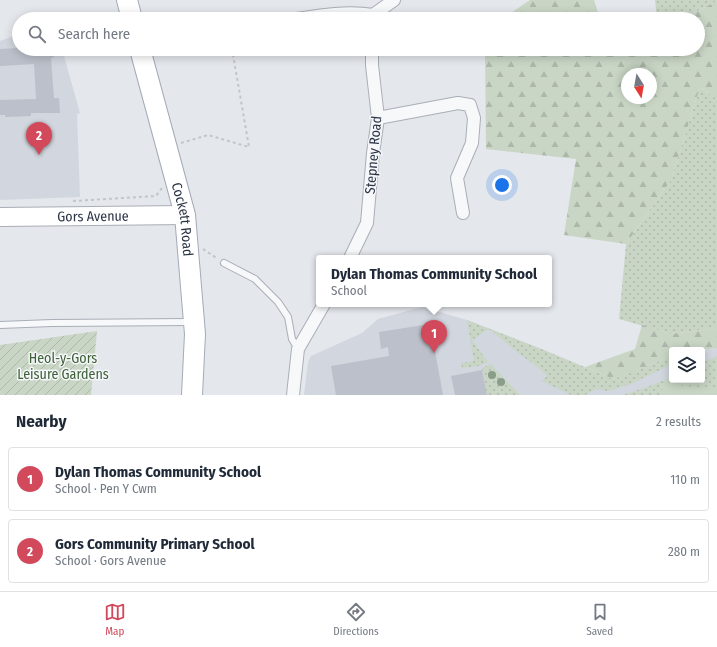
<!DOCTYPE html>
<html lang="en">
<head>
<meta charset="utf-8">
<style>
	:root { --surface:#fff; --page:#f6f6f7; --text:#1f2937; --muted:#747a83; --line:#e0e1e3; --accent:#d1495b }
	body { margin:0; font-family:"Fira Sans Condensed",sans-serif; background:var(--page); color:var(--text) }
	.controls { position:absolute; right:12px; bottom:12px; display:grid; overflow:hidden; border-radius:4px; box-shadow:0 2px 10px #0003 }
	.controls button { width:36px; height:36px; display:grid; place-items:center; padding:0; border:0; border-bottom:1px solid var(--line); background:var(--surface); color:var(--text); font:20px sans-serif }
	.compass { position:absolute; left:621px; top:68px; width:36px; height:36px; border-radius:50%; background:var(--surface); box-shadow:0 2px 10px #0003; rotate:169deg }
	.you { position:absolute; left:502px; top:185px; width:14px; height:14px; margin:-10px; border:3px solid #fff; border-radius:50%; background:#1a73e8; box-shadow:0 0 0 6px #1a73e833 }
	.badge { display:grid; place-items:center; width:26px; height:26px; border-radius:50%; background:var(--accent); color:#fff; font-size:13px; font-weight:700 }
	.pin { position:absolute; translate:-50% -33px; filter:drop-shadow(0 1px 2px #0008) }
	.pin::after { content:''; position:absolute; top:21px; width:14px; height:12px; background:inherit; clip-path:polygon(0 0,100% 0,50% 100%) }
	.popup { position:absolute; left:316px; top:255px; width:236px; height:52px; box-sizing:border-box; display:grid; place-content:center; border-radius:4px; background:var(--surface); filter:drop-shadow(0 1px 3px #0005); font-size:13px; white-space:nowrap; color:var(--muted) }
	.popup b { font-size:15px; color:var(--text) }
	.popup::after { content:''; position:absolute; left:50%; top:100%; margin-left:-8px; border:8px solid transparent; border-top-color:var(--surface) }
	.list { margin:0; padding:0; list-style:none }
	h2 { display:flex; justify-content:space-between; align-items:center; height:52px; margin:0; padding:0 16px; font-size:17px }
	h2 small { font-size:13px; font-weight:400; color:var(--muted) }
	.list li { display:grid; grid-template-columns:26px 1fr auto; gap:12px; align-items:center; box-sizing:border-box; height:64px; margin:0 8px 8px; padding:0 8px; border:1px solid var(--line); border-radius:4px }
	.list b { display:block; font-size:15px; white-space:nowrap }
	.list p { margin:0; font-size:13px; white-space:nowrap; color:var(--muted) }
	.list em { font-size:13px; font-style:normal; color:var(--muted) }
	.icon { flex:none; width:22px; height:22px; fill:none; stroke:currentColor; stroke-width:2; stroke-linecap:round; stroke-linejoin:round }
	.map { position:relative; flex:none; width:717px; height:395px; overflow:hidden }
	.search { position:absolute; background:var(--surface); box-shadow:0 2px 10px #0003; left:12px; right:12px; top:12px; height:44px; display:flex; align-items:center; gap:10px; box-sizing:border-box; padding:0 14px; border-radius:22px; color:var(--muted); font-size:15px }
	.sheet { height:196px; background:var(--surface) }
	nav { display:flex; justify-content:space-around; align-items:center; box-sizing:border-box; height:56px; border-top:1px solid var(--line); background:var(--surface); font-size:11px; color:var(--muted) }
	nav a { display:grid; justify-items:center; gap:2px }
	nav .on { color:var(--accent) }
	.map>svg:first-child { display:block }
	.built { fill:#d2d6de }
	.grass { fill:url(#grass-dots) }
	.forest { fill:url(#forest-firs); fill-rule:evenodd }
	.garden { fill:url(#garden-furrows) }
	.pitch { fill:#c9d6c5 }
	.building { fill:#bbc0ca }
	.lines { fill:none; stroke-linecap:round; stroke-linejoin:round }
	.lane-casing { stroke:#a9aeb7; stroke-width:8 }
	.street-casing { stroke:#a9aeb7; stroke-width:14 }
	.secondary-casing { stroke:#a9aeb7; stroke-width:20 }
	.primary-casing { stroke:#a3abb8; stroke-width:22 }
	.path { stroke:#c2c5cb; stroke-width:2; stroke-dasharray:3 3; stroke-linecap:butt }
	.lane { stroke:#f7f8fa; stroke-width:6 }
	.street { stroke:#f7f8fa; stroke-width:12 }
	.secondary { stroke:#fff; stroke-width:18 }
	.primary { stroke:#fff; stroke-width:20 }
	.tree { fill:#899d89 }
	.labels { text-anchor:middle; stroke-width:3; stroke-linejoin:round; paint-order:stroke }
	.street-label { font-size:14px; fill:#2b3445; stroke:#f4f6f9 }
	.park-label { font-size:14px; fill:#3f6138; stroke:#f4f6f9 }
</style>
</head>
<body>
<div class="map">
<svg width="717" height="395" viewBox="0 0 717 395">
	<defs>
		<pattern id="grass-dots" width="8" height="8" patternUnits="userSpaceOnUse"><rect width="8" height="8" fill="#c9d6c5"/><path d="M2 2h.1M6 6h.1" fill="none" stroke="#adb8ab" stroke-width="1.8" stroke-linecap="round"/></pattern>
		<pattern id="forest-firs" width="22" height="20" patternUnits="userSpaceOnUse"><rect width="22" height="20" fill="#c9d6c5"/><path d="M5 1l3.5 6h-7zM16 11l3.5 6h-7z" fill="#adb8ab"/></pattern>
		<pattern id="garden-furrows" width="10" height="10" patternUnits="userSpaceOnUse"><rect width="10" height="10" fill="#c9d6c5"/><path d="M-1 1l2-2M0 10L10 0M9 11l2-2" fill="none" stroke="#adb8ab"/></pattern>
	</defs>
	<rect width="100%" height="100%" fill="#e4e7ec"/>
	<!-- built -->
	<g class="built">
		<polygon points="19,34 19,49 62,49 80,113 77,114 80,197 0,200 0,41"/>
		<polygon points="422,307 467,320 539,348 613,379 672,356 672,380 702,380 702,350 701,350 717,348 717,395 304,395 308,362 311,356 362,333 378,319"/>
	</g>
	<!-- grass -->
	<g class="grass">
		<polygon points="655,0 717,0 717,1 682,19 657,19"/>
		<polygon points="700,87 717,99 717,330 710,329 671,334 619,319 626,244 671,180"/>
		<polygon points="467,320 539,348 613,379 672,356 672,364 631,384 608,391 596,389 585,395 571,395 542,381 547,376 540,369 512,348 489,329 472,340 488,362 479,366 462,368 461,363 474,361"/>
		<polygon points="717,356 717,395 623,395 647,387 672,377 672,380 702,380 702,363"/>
		<polygon points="491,364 520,395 487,395 482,368"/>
	</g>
	<!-- forest -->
	<g class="forest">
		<polygon points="530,0 594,0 600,19 502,19"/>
		<path d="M 717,1 L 717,99 L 700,87 L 671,180 L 626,244 L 564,235 L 576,159 L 486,149 L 485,49 L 698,49 L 698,19 L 682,19 ZM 627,74 L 651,74 L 651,98 L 627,98 Z"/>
		<polygon points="642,325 671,334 710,329 717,330 717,348 701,350 672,350 672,356 613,379 585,367 635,349"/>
	</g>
	<!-- garden -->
	<polygon class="garden" points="97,331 91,395 0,395 0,345"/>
	<!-- pitch -->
	<polygon class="pitch" points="662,384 717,389 717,395 661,395"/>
	<!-- building -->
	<g class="building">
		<polygon points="19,48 53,49 54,57 51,58 54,98 59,98 60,113 31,113 31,116 5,117 5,115 0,115 0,100 36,99 34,64 0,66 0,49"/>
		<polygon points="430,324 443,395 336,395 331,366 389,356 388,347 381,349 379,332"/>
		<polygon points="482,370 487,395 455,395 451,376"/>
	</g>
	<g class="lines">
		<defs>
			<g id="lane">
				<polyline points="224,263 255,279 278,302 288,317 292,339 298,349"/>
				<polyline points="0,325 52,323 190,322"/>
			</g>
			<g id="street">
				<path d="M 297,19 C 322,15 348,11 373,15"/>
				<polyline points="373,19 373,15 394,0"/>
				<polyline points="378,118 458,103 470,105 474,118 472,143 457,178 463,213"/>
				<polyline points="350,258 367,223 373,153 378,118 372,65 372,49"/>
				<polyline points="293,395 298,349 324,304"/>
			</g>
			<g id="secondary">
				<path id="s1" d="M 0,217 L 185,215"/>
			</g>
			<g id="primary">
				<polyline points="127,0 132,19"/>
				<path id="s2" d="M 140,49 L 185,215 L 195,334 L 192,395"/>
			</g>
		</defs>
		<!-- lane casing -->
		<use href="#lane" class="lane-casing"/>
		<!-- street casing -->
		<use href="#street" class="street-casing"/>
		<!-- secondary casing -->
		<use href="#secondary" class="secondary-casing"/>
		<!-- primary casing -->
		<use href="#primary" class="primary-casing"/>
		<!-- path -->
		<g class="path">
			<polyline points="181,143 208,135 249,147 232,49"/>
			<polyline points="73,201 156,196 162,188"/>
			<polyline points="203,249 218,259"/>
		</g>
		<!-- lane -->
		<use href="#lane" class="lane"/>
		<!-- street -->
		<use href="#street" class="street"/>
		<!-- secondary -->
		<use href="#secondary" class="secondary"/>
		<!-- primary -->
		<use href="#primary" class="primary"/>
	</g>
	<!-- trees -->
	<g class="tree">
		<circle cx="492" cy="375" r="4"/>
		<circle cx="501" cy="382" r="4"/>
	</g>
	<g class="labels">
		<!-- street labels -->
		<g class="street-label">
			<text transform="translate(373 155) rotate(-85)" y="5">Stepney Road</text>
			<text dy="5" stroke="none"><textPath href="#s1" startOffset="93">Gors Avenue</textPath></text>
			<text dy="5" stroke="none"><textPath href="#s2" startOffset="176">Cockett Road</textPath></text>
		</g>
		<!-- park labels -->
		<g class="park-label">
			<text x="63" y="363">Heol-y-Gors<tspan x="63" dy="16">Leisure Gardens</tspan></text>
		</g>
	</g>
</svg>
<div class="controls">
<button><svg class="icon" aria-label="layers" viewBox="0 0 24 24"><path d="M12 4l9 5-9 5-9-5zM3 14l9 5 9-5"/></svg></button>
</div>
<svg class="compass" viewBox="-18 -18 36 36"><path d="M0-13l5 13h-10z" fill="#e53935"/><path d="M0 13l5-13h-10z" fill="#747a83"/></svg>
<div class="you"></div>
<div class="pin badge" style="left:434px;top:353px">1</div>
<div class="popup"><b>Dylan Thomas Community School</b>School</div>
<div class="pin badge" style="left:39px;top:155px">2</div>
<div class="search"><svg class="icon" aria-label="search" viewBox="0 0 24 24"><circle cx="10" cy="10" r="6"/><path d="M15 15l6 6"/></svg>Search here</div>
</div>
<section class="sheet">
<h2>Nearby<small>2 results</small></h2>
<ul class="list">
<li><span class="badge">1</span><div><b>Dylan Thomas Community School</b><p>School · Pen Y Cwm</p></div><em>110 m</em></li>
<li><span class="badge">2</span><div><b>Gors Community Primary School</b><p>School · Gors Avenue</p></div><em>280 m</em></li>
</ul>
</section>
<nav>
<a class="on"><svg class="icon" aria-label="map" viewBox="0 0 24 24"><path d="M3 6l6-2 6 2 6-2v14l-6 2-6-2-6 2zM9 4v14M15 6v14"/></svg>Map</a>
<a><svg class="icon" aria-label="directions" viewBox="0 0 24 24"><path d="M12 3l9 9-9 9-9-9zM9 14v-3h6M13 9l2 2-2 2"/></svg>Directions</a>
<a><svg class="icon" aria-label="saved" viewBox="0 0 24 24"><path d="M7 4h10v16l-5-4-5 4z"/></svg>Saved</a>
</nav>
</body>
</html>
